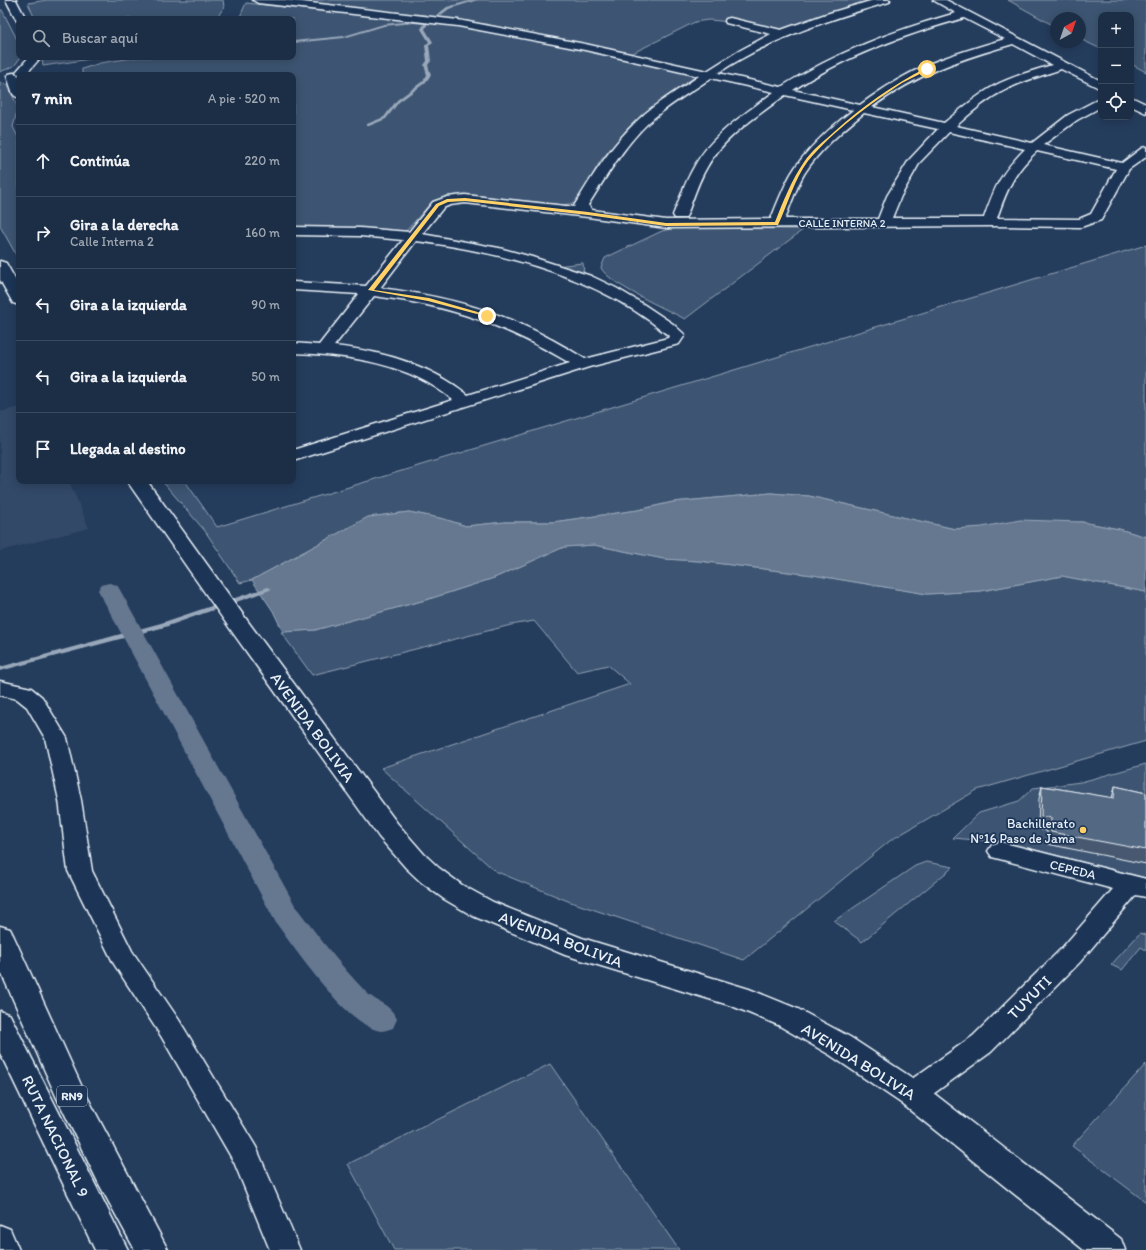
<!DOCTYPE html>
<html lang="es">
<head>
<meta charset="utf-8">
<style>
	:root { --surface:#1c2e46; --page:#293a51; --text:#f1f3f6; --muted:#a0a8b3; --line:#3a4a5f }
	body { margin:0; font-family:Itim,sans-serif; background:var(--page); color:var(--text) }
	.controls { position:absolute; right:12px; top:12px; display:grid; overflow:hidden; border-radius:8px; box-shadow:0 2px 10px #0003 }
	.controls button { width:36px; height:36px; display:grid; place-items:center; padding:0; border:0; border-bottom:1px solid var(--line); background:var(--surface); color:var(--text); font:20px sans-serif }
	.compass { position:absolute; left:1050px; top:12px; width:36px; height:36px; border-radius:50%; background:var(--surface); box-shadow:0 2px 10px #0003; rotate:40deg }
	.stop { position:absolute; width:12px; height:12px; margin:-9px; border:3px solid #ffd166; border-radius:50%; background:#fff }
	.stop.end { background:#ffd166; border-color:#fff; box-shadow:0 1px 4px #0008 }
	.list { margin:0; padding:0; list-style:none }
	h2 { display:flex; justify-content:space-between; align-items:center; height:52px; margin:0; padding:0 16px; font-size:17px }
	h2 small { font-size:13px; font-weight:400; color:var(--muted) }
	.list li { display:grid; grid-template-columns:26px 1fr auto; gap:12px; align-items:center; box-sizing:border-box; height:72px; padding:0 16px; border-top:1px solid var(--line) }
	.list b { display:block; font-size:15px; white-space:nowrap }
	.list p { margin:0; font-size:13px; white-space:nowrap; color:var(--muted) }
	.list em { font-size:13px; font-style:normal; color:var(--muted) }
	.icon { flex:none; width:22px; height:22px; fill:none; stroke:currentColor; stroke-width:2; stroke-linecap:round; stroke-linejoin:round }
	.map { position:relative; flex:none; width:1146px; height:1250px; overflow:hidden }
	.search { position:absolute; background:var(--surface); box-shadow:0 2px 10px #0003; left:16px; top:16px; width:280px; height:44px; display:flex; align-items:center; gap:10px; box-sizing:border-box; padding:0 14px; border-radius:8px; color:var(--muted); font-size:15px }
	.panel { position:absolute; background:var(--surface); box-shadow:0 2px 10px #0003; left:16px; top:72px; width:280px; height:412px; border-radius:8px }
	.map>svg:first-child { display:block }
	.built { fill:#334a68 }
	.green { fill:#3e5472; stroke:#93a2b5 }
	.water { fill:#657890; stroke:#99a8ba }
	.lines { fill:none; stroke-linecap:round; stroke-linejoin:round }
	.stream { fill:#99a8ba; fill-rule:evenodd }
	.canal { fill:#657890; fill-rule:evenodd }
	.street-casing { stroke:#e8f1f8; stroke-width:3 }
	.secondary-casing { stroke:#e8f1f8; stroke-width:3 }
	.highway-casing { stroke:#e8f1f8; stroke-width:3 }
	.street { fill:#1d3557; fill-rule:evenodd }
	.secondary { fill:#1d3557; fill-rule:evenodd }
	.highway { fill:#1d3557; fill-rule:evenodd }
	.wall { fill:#475970; stroke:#e8f1f8 }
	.building { fill:#536782; stroke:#e8f1f8 }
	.route { fill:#ffd166 }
	.poi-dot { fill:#ffd166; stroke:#1d3557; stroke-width:1.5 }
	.labels { text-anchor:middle; stroke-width:3.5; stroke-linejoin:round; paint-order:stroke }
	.far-street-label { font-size:11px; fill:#e8f1f8; stroke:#1d3557 }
	.shield { fill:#1d3557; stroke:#abb9c8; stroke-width:1 }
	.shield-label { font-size:12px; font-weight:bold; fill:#e8f1f8 }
	.poi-label { font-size:13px; fill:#e8f1f8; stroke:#1d3557; text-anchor:end }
	.street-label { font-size:13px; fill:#e8f1f8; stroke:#1d3557 }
	.near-street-label { font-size:16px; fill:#e8f1f8; stroke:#1d3557 }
</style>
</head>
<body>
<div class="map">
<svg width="1146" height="1250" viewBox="0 0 1146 1250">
	<rect width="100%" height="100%" fill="#253d5d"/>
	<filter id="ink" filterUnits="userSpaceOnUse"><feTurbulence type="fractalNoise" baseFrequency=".025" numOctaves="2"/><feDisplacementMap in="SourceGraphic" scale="8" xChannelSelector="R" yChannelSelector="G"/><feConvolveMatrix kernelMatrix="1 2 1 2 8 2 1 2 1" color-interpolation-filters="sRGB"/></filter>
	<g filter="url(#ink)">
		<!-- built -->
		<polygon class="built" points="19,407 19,481 69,481 89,528 0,551 0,412"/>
		<!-- green -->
		<g class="green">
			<polygon points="47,0 223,0 224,7 216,19 35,19 28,3"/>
			<polygon points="279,0 876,0 771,35 721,21 708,20 695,22 627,56 451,19"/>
			<polygon points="1008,0 1146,0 1146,72 1131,64 1131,15 1101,15 1101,49 1080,39 1080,18 1056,18 1056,27"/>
			<polygon points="246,3 458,25 577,48 696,76 665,98 628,128 601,160 576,203 562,205 471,195 431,203 406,231 318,228 293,229 293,75 84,75 82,73 82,69 100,63 139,57 293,57 293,19 239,19"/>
			<polygon points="0,10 2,10 19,43 19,57 21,57 14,66 0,72"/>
			<polygon points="42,57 104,57 43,66"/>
			<polygon points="0,82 8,86 18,107 13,127 19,139 19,260 0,226"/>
			<path d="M 675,228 L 804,229 L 685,319 C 666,309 609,284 601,268 L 605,258 L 662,231 Z"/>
			<polygon points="1146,245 1146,537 1119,529 1082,522 955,529 809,496 771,493 673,502 638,510 553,522 505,522 466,526 444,519 409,512 369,517 252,580 240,583 205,531 162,481 185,481 217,527"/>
			<polygon points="583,263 584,275 556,266"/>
			<polygon points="594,545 664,559 699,561 813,575 927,594 981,591 1062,576 1146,592 1146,741 977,790 891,840 744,960 568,901 495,871 381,768 630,684 608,665 577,672 534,621 511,625 312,675 281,632 315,630 429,599 494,578 564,547"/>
			<polygon points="1146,764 1146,878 1009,843 953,838 979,813 1019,801 1033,788 1081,782"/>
			<polygon points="926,862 953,867 862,942 834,921 915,866"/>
			<polygon points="1140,933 1146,935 1146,950 1141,947 1122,970 1111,965"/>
			<polygon points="550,1064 679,1250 394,1250 348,1164"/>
			<polygon points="1146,1064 1146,1202 1072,1146"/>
		</g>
		<!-- water -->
		<polygon class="water" points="771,493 809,496 955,529 982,527 1020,520 1082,522 1119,529 1146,537 1146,592 1062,576 981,591 927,594 813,575 699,561 664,559 594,545 564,547 494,578 429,599 315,630 283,632 273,611 252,580 368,517 409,512 444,519 466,526 505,522 553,522 638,510 673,502"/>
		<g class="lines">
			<!-- stream -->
			<g class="stream">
				<polygon points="472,0 478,0 449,9 437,18 434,17 447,7"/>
				<polygon points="413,21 428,23 425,29 433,42 429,45 431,61 428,65 431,75 425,83 399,102 386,119 369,126 367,126 367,124 384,117 397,100 423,81 427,75 424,65 427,61 425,45 429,42 421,29 424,24 413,23 384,26 344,38 293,43 293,41 344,36 384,24"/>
				<polygon points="268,587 270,588 271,589 270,590 165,627 0,671 0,667 161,623"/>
			</g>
			<!-- canal -->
			<path class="canal" d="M 109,583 L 117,585 L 120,590 L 296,907 C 318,936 340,965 365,991 C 376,1003 389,1002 397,1019 L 393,1028 C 389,1029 384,1031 381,1031 C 348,1027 295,949 276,923 L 98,590 L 101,585 Z"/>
			<defs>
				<g id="street">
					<polygon points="6,0 16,0 26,19 19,19 19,22 17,21"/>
					<path d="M 253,0 L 285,0 L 458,20 L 585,44 L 707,71 L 737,52 L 771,34 L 726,23 L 725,21 L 726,19 L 730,18 L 781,30 L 826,14 L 874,0 L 890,0 L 889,2 C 828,20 771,38 718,73 L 781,87 C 837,52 892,31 956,13 L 933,0 L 946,0 L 1101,81 L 1101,89 L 1061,69 C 1042,76 1021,81 1003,91 C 985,100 971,113 956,126 L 1032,143 L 1068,115 L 1101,98 L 1101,107 L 1077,120 L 1043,145 L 1122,163 L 1142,148 L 1146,147 L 1146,157 L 1129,169 L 1101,220 L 1081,227 L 989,226 L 666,228 L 588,217 L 465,203 L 450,205 L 443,208 L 422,234 L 499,248 L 532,257 L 591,276 L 616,288 L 643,304 L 673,324 L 685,335 L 679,344 L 589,367 L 293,461 L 293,450 L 453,400 C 409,363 349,355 293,353 L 293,343 L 319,345 L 359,294 L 293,290 L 293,282 L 366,286 L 403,240 L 360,236 L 293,235 L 293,227 L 360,228 L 409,232 L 433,202 L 447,197 L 465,195 L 575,207 L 574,206 C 593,175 612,144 639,119 C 657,102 679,90 699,76 L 585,50 L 458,26 L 258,3 ZM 964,18 L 1005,39 C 981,46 957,53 934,62 C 907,73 883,88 860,105 L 793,90 C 845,56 904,35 964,18 ZM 1013,44 L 1052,65 C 1033,71 1012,76 994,86 C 976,96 960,110 944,123 L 872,107 C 919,73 958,60 1013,44 ZM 711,78 L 774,92 C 745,114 711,135 694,167 C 685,182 680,199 673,215 L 675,218 L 685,218 L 687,215 C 693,199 698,182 707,167 C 724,136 758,116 785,95 L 853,110 C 830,128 806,149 791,174 C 783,188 777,204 771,219 L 666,220 L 592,210 L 588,205 C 606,177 623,147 648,123 C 667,106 689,93 711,78 ZM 864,113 L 938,129 L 909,160 L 887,196 L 878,219 L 785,219 C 791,204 796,188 804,174 C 819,150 843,130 864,113 ZM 949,132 L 1025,149 C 1001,173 995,186 984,218 L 892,218 L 901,196 L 920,162 ZM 1037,151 L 1116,169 L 1091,214 L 1079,219 L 997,218 C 1007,189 1014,172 1037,151 ZM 416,241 C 503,252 602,278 669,336 L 668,338 L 585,359 C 564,346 543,334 520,324 C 476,304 428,294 380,288 ZM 374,296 C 452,306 502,324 570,363 L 468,395 C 431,365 381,351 334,346 Z"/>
					<polygon points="29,57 41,57 26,74 18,74 16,72"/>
					<polygon points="13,73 17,74 19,77 19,98 15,96 13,94 7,76 9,74"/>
					<polygon points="1131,97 1146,104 1146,113 1131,106"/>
					<polygon points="0,681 31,688 42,697 67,738 81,800 92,871 132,951 179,1020 256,1147 300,1250 270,1250 234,1162 161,1036 114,964 68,871 59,800 45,738 27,707 17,699 0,695"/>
					<polygon points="1000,842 1146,879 1146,897 1136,895 1080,962 991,1052 922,1102 912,1106 902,1102 898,1094 902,1086 973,1036 1062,948 1113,889 992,857 988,851 992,845"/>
					<polygon points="0,1225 10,1229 19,1250 0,1250"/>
				</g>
				<g id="secondary">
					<polygon points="0,261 6,263 19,286 19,305 13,303 0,280"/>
					<polygon points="127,481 147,481 249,623 397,823 424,854 439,868 462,885 493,902 582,938 749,989 798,1009 850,1037 923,1085 1121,1239 1125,1250 1084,1250 901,1103 830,1055 778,1025 732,1006 565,955 473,916 444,899 421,882 406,868 379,837 233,633"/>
				</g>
				<g id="highway">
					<polygon points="0,926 10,929 14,937 82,1087 168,1250 135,1250 99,1184 56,1096 0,970"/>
					<polygon points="0,1011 10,1015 128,1250 95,1250 0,1053"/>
				</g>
			</defs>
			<!-- street casing -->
			<use href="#street" class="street-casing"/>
			<!-- secondary casing -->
			<use href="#secondary" class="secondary-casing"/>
			<!-- highway casing -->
			<use href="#highway" class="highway-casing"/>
			<!-- street -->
			<use href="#street" class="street"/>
			<!-- secondary -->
			<use href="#secondary" class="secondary"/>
			<!-- highway -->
			<use href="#highway" class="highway"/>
		</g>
		<!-- wall -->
		<polygon class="wall" points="1042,786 1112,798 1115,786 1146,793 1146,864 1047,844 1047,831 1038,829 1039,799"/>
		<!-- building -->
		<polygon class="building" points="1042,786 1114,798 1115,786 1146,793 1146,850 1051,832 1051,818 1041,816"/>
	</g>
	<!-- route -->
	<path class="route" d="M 926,68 L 929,69 C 921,74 911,78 902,83 C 870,104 833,131 808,161 C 794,180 788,204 778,225 L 666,226 L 588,215 L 465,201 L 448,202 L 439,206 L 374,290 L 429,298 L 488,315 L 488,317 L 428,301 L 368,290 L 436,204 L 447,199 L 465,198 L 588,212 L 666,223 L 775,222 C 783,202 791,181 804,162 C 811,151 824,141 834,132 C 862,107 892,85 926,68 Z"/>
	<!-- markers -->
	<circle class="poi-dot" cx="1083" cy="830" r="4"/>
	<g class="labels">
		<!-- far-street labels -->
		<g class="far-street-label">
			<text x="842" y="227">CALLE INTERNA 2</text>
		</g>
		<!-- shield labels -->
		<rect class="shield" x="57" y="1086" width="30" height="20" rx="3"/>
		<g class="shield-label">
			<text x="72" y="1100">RN9</text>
		</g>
		<!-- poi labels -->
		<g class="poi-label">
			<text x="1075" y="828">Bachillerato<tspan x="1075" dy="15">Nº16 Paso de Jama</tspan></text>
		</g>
		<!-- street labels -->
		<g class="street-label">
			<text transform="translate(1073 869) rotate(14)" y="5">CEPEDA</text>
		</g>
		<!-- near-street labels -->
		<g class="near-street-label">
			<text transform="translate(313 727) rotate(54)" y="6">AVENIDA BOLIVIA</text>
			<text transform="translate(561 939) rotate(21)" y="6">AVENIDA BOLIVIA</text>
			<text transform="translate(1029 997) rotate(-45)" y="6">TUYUTI</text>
			<text transform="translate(859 1061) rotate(32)" y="6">AVENIDA BOLIVIA</text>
			<text transform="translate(56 1136) rotate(64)" y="6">RUTA NACIONAL 9</text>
		</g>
	</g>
</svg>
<div class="controls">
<button>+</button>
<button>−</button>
<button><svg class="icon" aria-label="locate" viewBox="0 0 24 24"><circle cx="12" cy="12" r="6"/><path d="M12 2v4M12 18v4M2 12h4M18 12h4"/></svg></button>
</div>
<svg class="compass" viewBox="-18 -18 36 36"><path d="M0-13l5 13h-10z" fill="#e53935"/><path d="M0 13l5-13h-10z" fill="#a0a8b3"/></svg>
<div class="stop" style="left:927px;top:69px"></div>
<div class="stop end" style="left:487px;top:316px"></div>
<div class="search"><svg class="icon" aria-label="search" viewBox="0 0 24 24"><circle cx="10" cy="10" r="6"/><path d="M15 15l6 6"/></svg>Buscar aquí</div>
<section class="panel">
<h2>7 min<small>A pie · 520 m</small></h2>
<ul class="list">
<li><svg class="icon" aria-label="ahead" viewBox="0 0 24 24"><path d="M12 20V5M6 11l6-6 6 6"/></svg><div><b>Continúa</b></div><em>220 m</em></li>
<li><svg class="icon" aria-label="right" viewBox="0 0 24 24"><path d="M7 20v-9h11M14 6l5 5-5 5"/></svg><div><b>Gira a la derecha</b><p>Calle Interna 2</p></div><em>160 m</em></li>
<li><svg class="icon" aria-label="left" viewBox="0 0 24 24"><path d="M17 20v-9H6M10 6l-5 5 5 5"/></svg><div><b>Gira a la izquierda</b></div><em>90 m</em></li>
<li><svg class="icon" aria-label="left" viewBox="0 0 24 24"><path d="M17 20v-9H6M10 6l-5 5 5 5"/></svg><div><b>Gira a la izquierda</b></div><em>50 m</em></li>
<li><svg class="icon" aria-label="arrive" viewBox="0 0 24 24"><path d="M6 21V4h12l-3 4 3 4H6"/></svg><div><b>Llegada al destino</b></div></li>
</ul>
</section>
</div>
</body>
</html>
